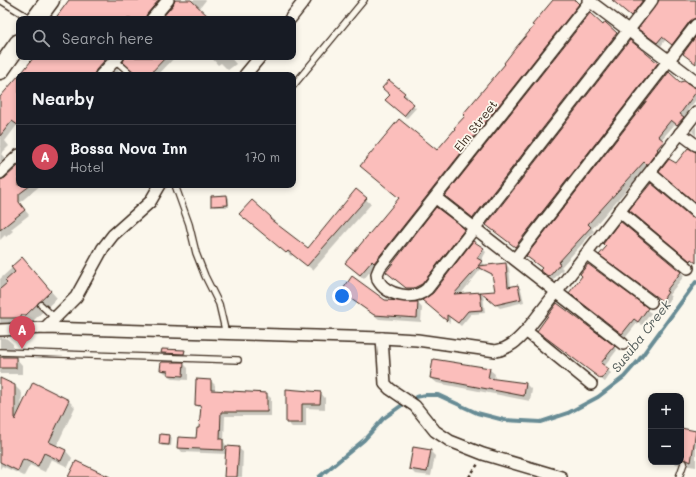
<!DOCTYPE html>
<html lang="en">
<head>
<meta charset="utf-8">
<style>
	:root { --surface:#171b24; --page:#242831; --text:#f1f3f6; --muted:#9ea1a6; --line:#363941; --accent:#d1495b }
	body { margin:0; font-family:Mali,sans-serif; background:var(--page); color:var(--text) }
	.controls { position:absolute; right:12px; bottom:12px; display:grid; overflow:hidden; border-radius:8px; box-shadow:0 2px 6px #0003 }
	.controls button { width:36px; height:36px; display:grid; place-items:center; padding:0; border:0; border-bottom:1px solid var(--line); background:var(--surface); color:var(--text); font:20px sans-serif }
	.you { position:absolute; left:342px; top:296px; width:14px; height:14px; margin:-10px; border:3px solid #fff; border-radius:50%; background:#1a73e8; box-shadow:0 0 0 6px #1a73e833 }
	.badge { display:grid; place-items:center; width:26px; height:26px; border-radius:50%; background:var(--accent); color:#fff; font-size:13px; font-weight:700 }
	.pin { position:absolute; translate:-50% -33px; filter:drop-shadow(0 1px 2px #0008) }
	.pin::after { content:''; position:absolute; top:21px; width:14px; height:12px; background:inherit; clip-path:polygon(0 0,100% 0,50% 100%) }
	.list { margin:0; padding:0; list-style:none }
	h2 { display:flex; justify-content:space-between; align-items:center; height:52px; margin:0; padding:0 16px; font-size:17px }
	h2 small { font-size:13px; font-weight:400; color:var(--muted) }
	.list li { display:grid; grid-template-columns:26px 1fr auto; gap:12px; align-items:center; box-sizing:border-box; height:64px; padding:0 16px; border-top:1px solid var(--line) }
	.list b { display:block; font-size:15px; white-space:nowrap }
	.list p { margin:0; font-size:13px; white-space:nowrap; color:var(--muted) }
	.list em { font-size:13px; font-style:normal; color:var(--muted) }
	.icon { flex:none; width:22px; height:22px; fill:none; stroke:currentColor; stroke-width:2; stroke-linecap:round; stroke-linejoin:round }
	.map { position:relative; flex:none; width:696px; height:477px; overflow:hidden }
	.search { position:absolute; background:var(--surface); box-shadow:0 2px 6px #0003; left:16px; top:16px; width:280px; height:44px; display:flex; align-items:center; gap:10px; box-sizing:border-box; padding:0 14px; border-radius:8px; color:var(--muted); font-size:15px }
	.panel { position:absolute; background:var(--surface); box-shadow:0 2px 6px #0003; left:16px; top:72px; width:280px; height:116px; border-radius:8px }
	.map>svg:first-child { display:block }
	.shadow { fill:#0003; fill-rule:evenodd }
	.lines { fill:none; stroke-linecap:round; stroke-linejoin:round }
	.stream { stroke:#678c95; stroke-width:4 }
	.building { fill:#fbbebb; stroke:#3b2a1e; fill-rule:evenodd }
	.service-casing { stroke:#3b2a1e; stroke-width:8 }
	.minor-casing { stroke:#3b2a1e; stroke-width:14 }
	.trunk-casing { stroke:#3b2a1e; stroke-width:21 }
	.path { stroke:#3b2a1e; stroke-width:2.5; stroke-dasharray:3 3; stroke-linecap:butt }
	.service { stroke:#fbf7ec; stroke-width:5.5 }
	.minor { stroke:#fbf7ec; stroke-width:11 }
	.trunk { stroke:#fbf7ec; stroke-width:18 }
	.labels { text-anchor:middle; stroke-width:3.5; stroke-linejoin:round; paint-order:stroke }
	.street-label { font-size:12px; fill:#3b2a1e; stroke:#fbf7ec }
	.water-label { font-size:13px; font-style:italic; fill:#515b59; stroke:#fbf7ec }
</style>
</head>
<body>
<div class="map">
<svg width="696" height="477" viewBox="0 0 696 477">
	<rect width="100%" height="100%" fill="#fbf7ec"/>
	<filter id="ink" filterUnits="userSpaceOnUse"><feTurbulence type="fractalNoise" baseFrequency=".025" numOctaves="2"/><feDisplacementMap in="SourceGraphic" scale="8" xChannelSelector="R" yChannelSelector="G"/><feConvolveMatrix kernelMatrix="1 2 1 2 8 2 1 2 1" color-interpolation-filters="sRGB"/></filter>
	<g filter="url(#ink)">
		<!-- shadow -->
		<g class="shadow">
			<polygon points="70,0 168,0 152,19 54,19"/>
			<polygon points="175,0 206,0 199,9 209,19 162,19 175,5"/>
			<polygon points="554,0 573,0 583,9 364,279 350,267"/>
			<polygon points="612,0 649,0 635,18"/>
			<polygon points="660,0 696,0 696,23 675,47 666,39 661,46 643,32"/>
			<polygon points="605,24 620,38 478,221 450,200"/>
			<polygon points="35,57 118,57 101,75 20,75"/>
			<polygon points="125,57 175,57 158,75 136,75 136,72"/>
			<polygon points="211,57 230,57 236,64 228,70 221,63 218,65"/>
			<polygon points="657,64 661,68 520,250 491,229"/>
			<polygon points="117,69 124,75 111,75"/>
			<polygon points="19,76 19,126 17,125 5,141 9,146 1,154 10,163 0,174 0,100"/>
			<polygon points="680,83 696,89 696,100 687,111 692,116 682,129 675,124 661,140 667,146 651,168 648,165 592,229 594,231 561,267 563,269 553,280 546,274"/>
			<polygon points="404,93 408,97 406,99 416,108 407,118 389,103"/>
			<polygon points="696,126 696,136 692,131"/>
			<polygon points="19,166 19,185 41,185 19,203 29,215 11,229 13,231 6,237 5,235 0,240 0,181 5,179"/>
			<polygon points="356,191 371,204 313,270 293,255 291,256 245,219 252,201 271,218 275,222 274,224 309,249"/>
			<polygon points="227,196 229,198 229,207 214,207 212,205"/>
			<polygon points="464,230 469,235 427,289 413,293 392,277"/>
			<path d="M 483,249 L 486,252 L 481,261 L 485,265 L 484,266 L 506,264 L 509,268 L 511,287 L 517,286 L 521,289 L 524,302 L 500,308 L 483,294 L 485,313 L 471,314 L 461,326 L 450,317 L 450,323 L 426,303 L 433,294 ZM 481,269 L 493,275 L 496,292 L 460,295 Z"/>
			<polygon points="604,258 681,272 684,276 669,295 671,297 666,304"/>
			<polygon points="22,259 57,298 33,321 27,321 27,324 0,334 0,279"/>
			<polygon points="588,265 651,313 642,325 638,322 626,337 574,296"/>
			<polygon points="347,296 418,303 422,308 421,322 379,319"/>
			<polygon points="541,334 614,347 617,350 604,367 611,373 605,382"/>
			<polygon points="0,337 6,338 13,344 13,354 4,355 4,356 16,358 22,365 22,374 0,374"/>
			<polygon points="184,351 186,356 165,355 162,353"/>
			<polygon points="183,363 188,368 188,380 174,379 161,370"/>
			<polygon points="489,369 495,374 494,380 526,384 532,390 530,401 437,383 431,378"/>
			<polygon points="0,379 15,386 22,393 21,409 33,384 69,401 75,407 56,447 66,451 72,458 68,467 51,459 45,472 30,465 24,476 2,466 0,469"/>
			<polygon points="211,381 215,385 215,391 266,394 271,398 271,416 225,416 224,442 227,447 238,448 243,452 242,477 227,477 227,454 182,452 178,447 197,439 200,429 202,409 196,405"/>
			<polygon points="287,390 321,393 325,398 325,409 306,408 306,427 292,427 287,422"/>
			<polygon points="681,429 696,432 696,467 676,464 674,462 681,462"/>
			<polygon points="170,436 172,438 171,446 162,446 160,444"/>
			<polygon points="430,451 435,456 431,476 415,474 410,469"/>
		</g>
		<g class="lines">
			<!-- stream -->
			<g class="stream">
				<polyline points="416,397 426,395 438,395 477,413 504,420 541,422 568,413 598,397 624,377 639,360 696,282"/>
				<polyline points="319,477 364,440 384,418 402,405"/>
			</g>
		</g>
		<!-- building -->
		<g class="building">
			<polygon points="69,0 159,0 147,14 145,19 55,19"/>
			<polygon points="175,0 191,0 211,19 161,19 173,5"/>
			<polygon points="553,0 575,0 579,4 374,263 372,261 360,275 345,263 399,198 360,166 399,119 437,150 455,129 454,128 465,116 463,114 505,64 504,63 514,50 534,26 532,25"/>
			<polygon points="612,0 643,0 631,16"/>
			<polygon points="659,0 696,0 696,18 690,21 672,45 662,37 657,43 638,29"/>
			<polygon points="590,13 603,25 605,22 617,33 473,218 445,196"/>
			<polygon points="696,36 696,64 683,54"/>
			<polygon points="630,40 658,63 515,247 486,225"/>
			<polygon points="34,57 101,57 105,60 96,70 94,75 20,75"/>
			<polygon points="125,57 166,57 149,75 136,75 123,62"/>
			<polygon points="669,72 680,82 684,81 696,88 696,92 680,114 684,117 677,125 671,120 658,136 664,141 657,149 658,150 647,165 644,162 588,224 591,227 558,263 560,264 549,277 540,270 542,268 526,256"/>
			<polygon points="19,75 19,126 12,121 0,136 0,97"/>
			<polygon points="389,80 405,93 403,95 414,104 404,116 385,100 390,95 382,88"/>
			<polygon points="688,148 696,152 696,203 659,172 669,159 676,163"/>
			<polygon points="19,165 19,185 31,185 19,194 19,202 25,210 0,230 0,180 5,178"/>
			<polygon points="651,183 691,217 696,219 696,263 691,259 690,261 629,210"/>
			<polygon points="356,189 367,198 307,266 288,251 286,253 239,214 252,200 271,217 270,219 308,248"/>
			<polygon points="227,195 228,205 211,206 211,196"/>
			<polygon points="436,207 465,229 422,284 414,288 406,288 386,272"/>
			<polygon points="620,221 681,272 666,291 668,292 662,301 599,255 606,247 603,244"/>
			<path d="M 473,241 L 484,248 L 477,258 L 482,261 L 478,266 L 506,263 L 508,287 L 518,285 L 521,299 L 495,305 L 480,292 L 482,310 L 468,311 L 458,323 L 447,315 L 447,321 L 422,300 L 433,293 ZM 478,267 L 492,274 L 495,291 L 454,294 Z"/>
			<polygon points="22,257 51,291 26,315 21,315 21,318 0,318 0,289 7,283 5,281 15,272 11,267"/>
			<polygon points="588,264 648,308 638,322 634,319 622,334 569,293 582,276 580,274"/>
			<polygon points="352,276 385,300 418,302 417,318 374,315 341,292"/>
			<polygon points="557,303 615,346 601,363 609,369 601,379 537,331"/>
			<polygon points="162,349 185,350 184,354 161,353"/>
			<rect x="0" y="357" width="16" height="11"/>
			<polygon points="433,359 490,368 488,378 526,383 524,396 430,378"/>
			<polygon points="161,362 184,362 183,376 168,375 168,371 160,370"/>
			<polygon points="0,378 15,385 15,420 33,382 69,400 49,442 66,450 61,461 44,453 38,466 23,459 18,471 0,462"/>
			<polygon points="196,379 211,380 211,390 267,393 267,412 221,412 220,439 223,439 223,450 177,448 178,437 196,438 197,428 199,428 201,406 195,405"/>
			<polygon points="286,389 321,392 320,404 302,404 302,423 286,423"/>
			<polygon points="681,428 696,431 691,462 685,459 681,460"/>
			<polygon points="160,434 170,435 169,445 159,444"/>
			<polygon points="226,446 239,447 237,477 224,477"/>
			<polygon points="413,447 431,450 427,472 409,469"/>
			<polygon points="76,461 110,477 68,477"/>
		</g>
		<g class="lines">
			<defs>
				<g id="service">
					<polyline points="0,0 31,19"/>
					<polyline points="115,60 132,75"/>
					<polyline points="293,86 364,0"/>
					<polyline points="175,185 189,224 196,253 205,276 219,304 226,334"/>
					<polyline points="41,305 55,318"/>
					<polyline points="0,352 238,360"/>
					<polyline points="679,477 684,463"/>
				</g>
				<g id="minor">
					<polyline points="588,0 696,81"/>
					<path d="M 591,0 L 380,267 L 377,274 L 378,280 C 387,296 414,301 427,289 L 652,0"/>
					<polyline points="152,19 168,0"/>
					<polyline points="290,19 305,0"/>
					<polyline points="101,75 118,57"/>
					<polyline points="245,75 260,57"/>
					<polyline points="680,133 696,145"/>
					<polyline points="0,173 19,155"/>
					<polyline points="650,173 696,212"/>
					<polyline points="436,198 623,344"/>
					<polyline points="619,211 688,268"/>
					<polyline points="587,254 651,302"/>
					<polyline points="515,259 696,25"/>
					<polyline points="45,328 76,297 103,248 113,235 150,202 160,185"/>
					<path d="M 0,330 L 45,328 L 382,338 L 417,340 L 496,351 C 510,348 517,341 526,331 L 696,113"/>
					<polyline points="526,331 591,384"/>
					<polyline points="382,338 385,384 390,389 415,406 435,431 450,441 483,454 561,477"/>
				</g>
				<g id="trunk">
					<polyline points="36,19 50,0"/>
					<polyline points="0,70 19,43"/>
				</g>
			</defs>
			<!-- service casing -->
			<use href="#service" class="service-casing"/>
			<!-- minor casing -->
			<use href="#minor" class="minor-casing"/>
			<!-- trunk casing -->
			<use href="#trunk" class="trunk-casing"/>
			<!-- path -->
			<polyline class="path" points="469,477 478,464"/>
			<!-- service -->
			<use href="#service" class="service"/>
			<!-- minor -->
			<use href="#minor" class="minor"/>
			<!-- trunk -->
			<use href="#trunk" class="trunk"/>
		</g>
	</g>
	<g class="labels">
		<!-- street labels -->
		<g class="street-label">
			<text transform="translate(476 126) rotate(-52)" y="4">Elm Street</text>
		</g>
		<!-- water labels -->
		<g class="water-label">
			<text transform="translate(641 336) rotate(-52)" y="5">Susuba Creek</text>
		</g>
	</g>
</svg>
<div class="controls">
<button>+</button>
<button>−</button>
</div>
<div class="you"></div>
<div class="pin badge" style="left:22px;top:349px">A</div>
<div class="search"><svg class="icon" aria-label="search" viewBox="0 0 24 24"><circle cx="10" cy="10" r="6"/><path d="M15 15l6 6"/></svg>Search here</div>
<section class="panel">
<h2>Nearby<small></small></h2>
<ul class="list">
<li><span class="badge">A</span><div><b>Bossa Nova Inn</b><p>Hotel</p></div><em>170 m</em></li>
</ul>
</section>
</div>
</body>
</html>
